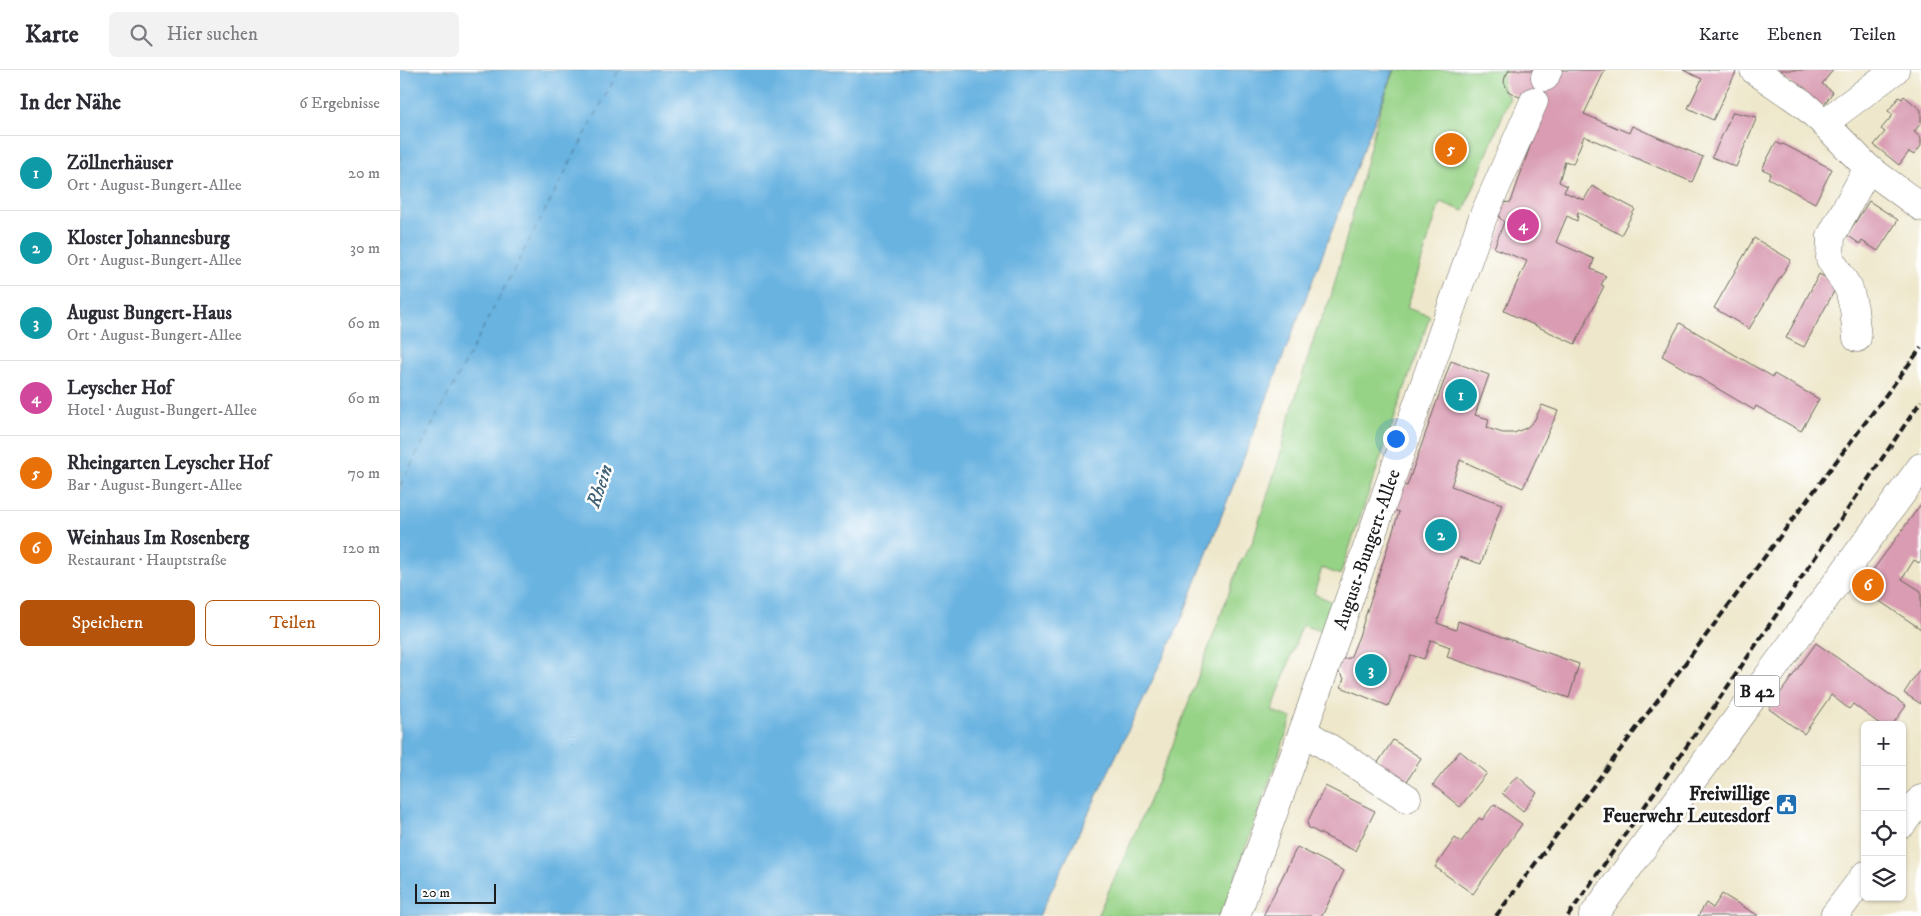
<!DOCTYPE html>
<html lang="de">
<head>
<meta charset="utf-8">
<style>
	:root { --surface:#fff; --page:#f2f2f3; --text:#2b2b33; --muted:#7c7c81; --line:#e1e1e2; --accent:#b45309 }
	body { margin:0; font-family:"IM FELL DW Pica",serif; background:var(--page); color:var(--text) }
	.controls { position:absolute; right:15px; bottom:15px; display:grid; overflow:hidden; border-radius:8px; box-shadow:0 1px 4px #0004 }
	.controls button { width:45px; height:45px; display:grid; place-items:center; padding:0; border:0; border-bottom:1px solid var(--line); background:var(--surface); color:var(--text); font:25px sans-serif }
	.scale { position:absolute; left:15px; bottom:12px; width:81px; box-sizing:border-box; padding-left:5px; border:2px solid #1c1c1c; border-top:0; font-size:14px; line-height:18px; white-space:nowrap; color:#1c1c1c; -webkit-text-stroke:4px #fff; paint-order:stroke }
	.you { position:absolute; left:995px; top:368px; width:18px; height:18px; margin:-12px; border:4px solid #fff; border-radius:50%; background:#1a73e8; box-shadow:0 0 0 8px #1a73e833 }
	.badge { display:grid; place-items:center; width:32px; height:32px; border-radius:50%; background:var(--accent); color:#fff; font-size:16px; font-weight:700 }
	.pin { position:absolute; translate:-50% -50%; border:2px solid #fff; box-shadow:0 1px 5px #0006 }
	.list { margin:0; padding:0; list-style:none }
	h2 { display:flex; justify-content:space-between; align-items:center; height:65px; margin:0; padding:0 20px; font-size:21px }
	h2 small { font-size:16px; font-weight:400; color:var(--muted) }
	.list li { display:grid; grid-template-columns:32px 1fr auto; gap:15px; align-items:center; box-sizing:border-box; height:75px; padding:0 20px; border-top:1px solid var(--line) }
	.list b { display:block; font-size:19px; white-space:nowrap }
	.list p { margin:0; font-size:16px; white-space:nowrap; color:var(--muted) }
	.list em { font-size:16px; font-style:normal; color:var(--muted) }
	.actions { display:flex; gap:10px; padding:15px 20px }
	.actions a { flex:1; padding:11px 0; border:1px solid var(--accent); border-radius:8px; text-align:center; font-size:18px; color:var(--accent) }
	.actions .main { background:var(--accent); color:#fff }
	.icon { flex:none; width:28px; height:28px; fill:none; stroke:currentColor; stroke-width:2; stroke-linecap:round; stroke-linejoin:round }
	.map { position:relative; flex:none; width:1521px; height:846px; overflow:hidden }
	header { display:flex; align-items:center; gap:30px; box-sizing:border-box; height:70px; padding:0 25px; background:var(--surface); border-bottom:1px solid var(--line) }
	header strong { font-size:24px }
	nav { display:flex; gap:28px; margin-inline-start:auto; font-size:18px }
	.search { width:350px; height:45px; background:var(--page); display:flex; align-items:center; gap:12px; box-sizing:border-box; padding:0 18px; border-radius:8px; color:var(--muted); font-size:19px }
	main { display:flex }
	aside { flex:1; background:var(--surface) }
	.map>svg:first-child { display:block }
	.green { fill:#97d387; stroke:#5a7852 }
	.water { fill:#69b3e1; stroke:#42687e }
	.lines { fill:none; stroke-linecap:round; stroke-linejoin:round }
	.ferry { stroke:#3f6075; stroke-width:1; stroke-dasharray:6 5; stroke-linecap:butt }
	.building { fill:#d99cb2 }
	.minor-casing { stroke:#666359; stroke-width:29 }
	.major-casing { stroke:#666359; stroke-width:29 }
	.minor { stroke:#fff; stroke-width:28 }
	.major { stroke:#fff; stroke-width:28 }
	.rail { stroke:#1c1c1c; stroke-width:4; stroke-dasharray:8 4; stroke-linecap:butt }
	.labels { text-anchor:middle; stroke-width:5; stroke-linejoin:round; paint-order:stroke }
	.shield { fill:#fff; stroke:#606060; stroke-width:1 }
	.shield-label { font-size:18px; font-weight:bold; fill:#1c1c1c }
	.street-label { font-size:19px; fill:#1c1c1c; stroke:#fff }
	.poi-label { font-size:19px; font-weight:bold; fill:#1c1c1c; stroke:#fff; text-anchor:end }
	.water-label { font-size:20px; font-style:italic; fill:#3f6075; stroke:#fff }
</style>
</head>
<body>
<header>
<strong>Karte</strong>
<div class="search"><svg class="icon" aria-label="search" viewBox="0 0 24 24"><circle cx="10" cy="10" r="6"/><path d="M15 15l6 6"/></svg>Hier suchen</div>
<nav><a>Karte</a><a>Ebenen</a><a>Teilen</a></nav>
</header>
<main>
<aside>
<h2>In der Nähe<small>6 Ergebnisse</small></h2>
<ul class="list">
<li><span class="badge" style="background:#0f9aa8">1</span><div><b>Zöllnerhäuser</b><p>Ort · August-Bungert-Allee</p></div><em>20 m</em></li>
<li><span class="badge" style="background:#0f9aa8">2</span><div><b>Kloster Johannesburg</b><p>Ort · August-Bungert-Allee</p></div><em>30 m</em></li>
<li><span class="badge" style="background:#0f9aa8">3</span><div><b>August Bungert-Haus</b><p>Ort · August-Bungert-Allee</p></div><em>60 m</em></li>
<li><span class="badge" style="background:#d1479c">4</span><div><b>Leyscher Hof</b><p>Hotel · August-Bungert-Allee</p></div><em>60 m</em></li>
<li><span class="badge" style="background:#e8710a">5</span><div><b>Rheingarten Leyscher Hof</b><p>Bar · August-Bungert-Allee</p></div><em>70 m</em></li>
<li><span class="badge" style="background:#e8710a">6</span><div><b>Weinhaus Im Rosenberg</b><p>Restaurant · Hauptstraße</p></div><em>120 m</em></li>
</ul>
<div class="actions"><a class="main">Speichern</a><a>Teilen</a></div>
</aside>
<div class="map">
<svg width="1521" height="846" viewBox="0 0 1521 846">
	<rect width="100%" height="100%" fill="#fff"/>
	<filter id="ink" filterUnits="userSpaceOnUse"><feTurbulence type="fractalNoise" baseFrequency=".02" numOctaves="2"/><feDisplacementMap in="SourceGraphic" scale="10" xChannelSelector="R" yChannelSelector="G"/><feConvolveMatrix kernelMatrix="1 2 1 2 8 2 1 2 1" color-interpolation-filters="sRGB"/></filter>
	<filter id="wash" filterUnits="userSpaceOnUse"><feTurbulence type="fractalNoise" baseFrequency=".0096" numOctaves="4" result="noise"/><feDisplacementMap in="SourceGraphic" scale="20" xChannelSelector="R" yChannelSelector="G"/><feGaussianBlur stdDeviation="1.12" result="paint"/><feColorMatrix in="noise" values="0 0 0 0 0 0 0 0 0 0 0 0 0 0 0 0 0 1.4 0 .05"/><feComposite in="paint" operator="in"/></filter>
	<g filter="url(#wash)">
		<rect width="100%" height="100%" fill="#eee7cb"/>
		<!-- green -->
		<path class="green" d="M 995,0 L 1106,0 C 1101,8 1102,13 1104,22 L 1110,27 L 1064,141 L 1040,132 L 1007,238 L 1030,246 L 940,505 L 922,498 L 914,524 L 933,532 L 923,562 L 902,555 L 872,641 L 892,648 L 821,846 L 697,846 L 728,779 L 769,685 L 840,493 L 852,473 L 880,386 L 885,362 L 916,261 L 931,227 L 980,39 Z"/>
		<!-- water -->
		<polygon class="water" points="0,0 994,0 780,553 639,846 0,846"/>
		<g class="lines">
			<!-- ferry -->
			<polyline class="ferry" points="0,416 219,0"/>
		</g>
		<g id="blocks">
			<!-- building -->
			<g class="building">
				<polygon points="1109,0 1132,0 1134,3 1159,0 1205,0 1184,44 1229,63 1232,56 1303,87 1292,112 1184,66 1173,94 1165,91 1159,112 1167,116 1164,122 1184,130 1192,116 1235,139 1221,165 1178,142 1177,151 1167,146 1156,172 1194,189 1191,199 1206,206 1201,215 1204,216 1175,274 1104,241 1127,191 1094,178 1104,152 1099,147 1103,133 1111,132 1144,35 1117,26 1108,21 1104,12 1105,7"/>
				<polygon points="1283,0 1337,0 1313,50 1288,38 1302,9"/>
				<polygon points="1372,0 1433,0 1422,14 1433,22 1422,37"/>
				<polygon points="1504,26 1521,40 1521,53 1514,62 1521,68 1521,76 1514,85 1509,82 1499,95 1474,75 1485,62 1481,59 1493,45 1488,41 1499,27 1502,29"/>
				<polygon points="1333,42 1357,47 1336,97 1312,87"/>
				<polygon points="1376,72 1381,75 1383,74 1432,99 1415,133 1368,108 1371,103 1362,99"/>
				<polygon points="1469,131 1498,150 1478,181 1462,171 1460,174 1447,165"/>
				<polygon points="1354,168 1391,190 1349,259 1314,238"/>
				<polygon points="1419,204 1438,214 1404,277 1386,268"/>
				<polygon points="1280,253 1373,307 1374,304 1419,329 1401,361 1356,336 1354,340 1262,286"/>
				<polygon points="1051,291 1089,305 1075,345 1089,349 1087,358 1103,363 1114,363 1126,358 1134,351 1142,335 1158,341 1123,418 1060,390 1051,416 1102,434 1081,494 1060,487 1037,553 1056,560 1058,551 1179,594 1169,628 1047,587 1050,577 1031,570 1024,589 1011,585 988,636 941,617 944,608 939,603 938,598 942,589 950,588 959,566 999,442 994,440 1002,415 1007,416"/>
				<polygon points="1521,434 1521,490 1519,493 1514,490 1502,509 1521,521 1521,559 1460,518"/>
				<polygon points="1416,573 1506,636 1492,655 1481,655 1453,634 1449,639 1431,625 1404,664 1369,639"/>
				<polygon points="1521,597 1521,634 1504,623"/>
				<polygon points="993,670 1021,688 1006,713 977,694"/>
				<polygon points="1060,681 1087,703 1060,737 1033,715"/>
				<polygon points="1117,706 1137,723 1123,741 1102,723"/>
				<polygon points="925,716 975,741 955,781 909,758 907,753"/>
				<polygon points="1094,734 1122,754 1073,824 1035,797 1055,768 1061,772 1079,748 1082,750"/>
				<polygon points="897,777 944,801 922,846 863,846"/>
				<polygon points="1322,824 1359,846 1298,846 1306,833 1313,838"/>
			</g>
		</g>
	</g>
	<g filter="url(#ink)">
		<use href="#blocks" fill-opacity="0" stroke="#666359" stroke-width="1"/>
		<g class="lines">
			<defs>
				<g id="minor">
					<polyline points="1354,0 1402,33 1424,53 1468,98 1521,137"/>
					<polyline points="1145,7 1148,0"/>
					<polyline points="1424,53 1495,0"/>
					<polyline points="1457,268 1454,239 1449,219 1430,189 1431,166 1468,98"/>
					<polyline points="903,661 1007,728"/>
					<polyline points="1502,754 1521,729"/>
					<polyline points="836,846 903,661 1083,147 1134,31"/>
					<polyline points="1434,846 1465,805"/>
				</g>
				<polyline id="major" points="1193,846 1521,397"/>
			</defs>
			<!-- minor casing -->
			<use href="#minor" class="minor-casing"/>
			<!-- major casing -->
			<use href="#major" class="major-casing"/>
			<!-- minor -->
			<use href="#minor" class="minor"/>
			<!-- major -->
			<use href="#major" class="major"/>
			<!-- rail -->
			<g class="rail">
				<polyline points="1096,846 1521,278"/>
				<polyline points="1168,846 1305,650 1521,331"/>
			</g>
		</g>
	</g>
	<!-- icons -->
	<defs>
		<symbol id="civic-square" viewBox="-11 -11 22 22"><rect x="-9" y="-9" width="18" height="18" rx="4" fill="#1f6fb2" stroke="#fff"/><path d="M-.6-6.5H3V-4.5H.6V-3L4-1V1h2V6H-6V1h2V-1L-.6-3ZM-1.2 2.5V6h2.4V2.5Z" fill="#fff"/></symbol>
	</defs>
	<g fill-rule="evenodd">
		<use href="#civic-square" x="1374" y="722" width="25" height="25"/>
	</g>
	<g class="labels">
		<!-- shield labels -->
		<rect class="shield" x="1334.5" y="605.5" width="45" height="31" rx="4"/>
		<g class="shield-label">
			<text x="1357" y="627">B 42</text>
		</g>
		<!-- street labels -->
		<g class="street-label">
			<text transform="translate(966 479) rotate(-71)" y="7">August-Bungert-Allee</text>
		</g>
		<!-- poi labels -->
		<g class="poi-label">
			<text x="1370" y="730">Freiwillige<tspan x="1370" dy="22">Feuerwehr Leutesdorf</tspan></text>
		</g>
		<!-- water labels -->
		<g class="water-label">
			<text transform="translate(199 416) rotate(-71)" y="7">Rhein</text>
		</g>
	</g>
</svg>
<div class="controls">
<button>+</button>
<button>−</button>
<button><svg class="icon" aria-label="locate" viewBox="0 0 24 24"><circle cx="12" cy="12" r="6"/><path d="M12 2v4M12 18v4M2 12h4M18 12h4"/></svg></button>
<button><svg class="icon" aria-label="layers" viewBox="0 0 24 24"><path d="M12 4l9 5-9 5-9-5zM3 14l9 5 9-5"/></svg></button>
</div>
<div class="scale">20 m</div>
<div class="you"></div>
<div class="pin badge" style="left:1061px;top:325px;background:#0f9aa8">1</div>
<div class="pin badge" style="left:1041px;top:465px;background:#0f9aa8">2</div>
<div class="pin badge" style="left:971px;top:600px;background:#0f9aa8">3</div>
<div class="pin badge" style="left:1123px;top:155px;background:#d1479c">4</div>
<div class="pin badge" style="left:1051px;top:79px;background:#e8710a">5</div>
<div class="pin badge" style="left:1468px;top:515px;background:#e8710a">6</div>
</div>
</main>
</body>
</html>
